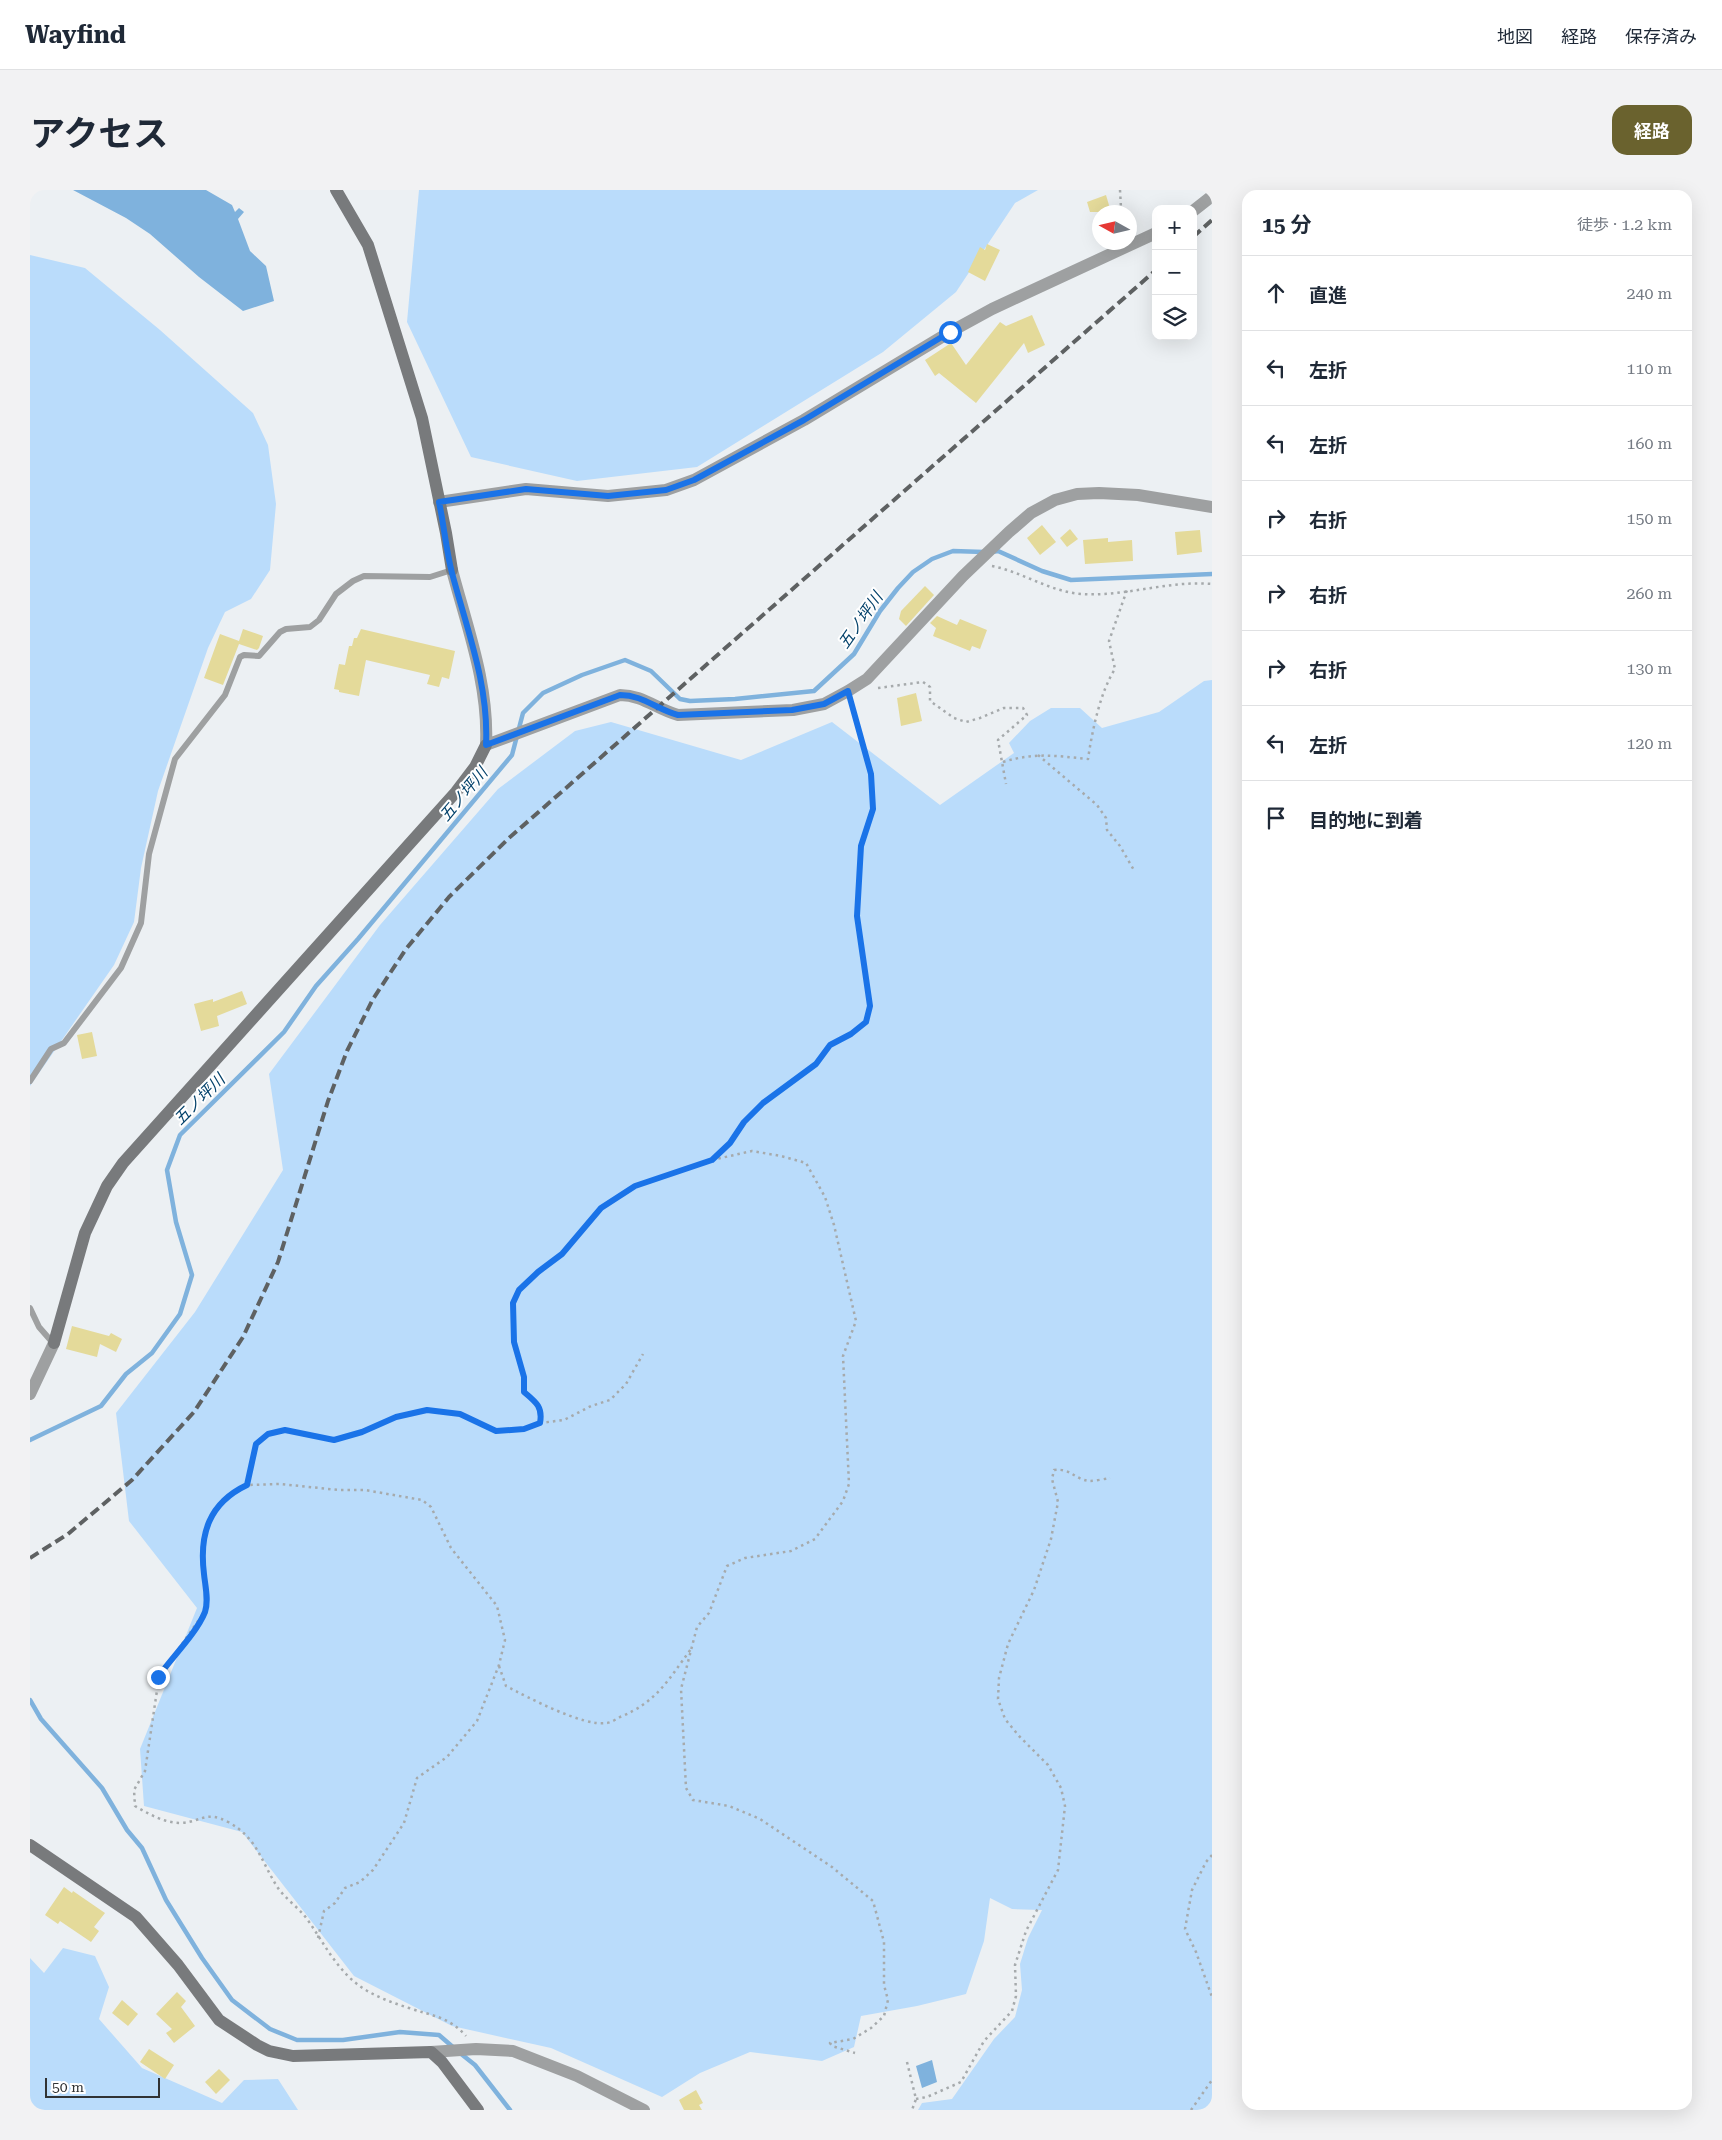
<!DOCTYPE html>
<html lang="ja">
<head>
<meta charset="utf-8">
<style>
	:root { --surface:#fff; --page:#f2f2f3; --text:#1f2937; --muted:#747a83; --line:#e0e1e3; --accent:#6a622e }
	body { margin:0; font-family:"Roboto Serif","Noto Sans JP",serif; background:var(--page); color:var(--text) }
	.controls { position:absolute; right:15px; top:15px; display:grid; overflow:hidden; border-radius:10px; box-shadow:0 5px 20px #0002 }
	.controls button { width:45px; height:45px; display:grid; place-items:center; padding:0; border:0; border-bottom:1px solid var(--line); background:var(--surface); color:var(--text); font:25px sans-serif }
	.compass { position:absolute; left:1062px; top:15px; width:45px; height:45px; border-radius:50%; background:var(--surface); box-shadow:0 5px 20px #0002; rotate:278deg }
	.scale { position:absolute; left:15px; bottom:12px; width:115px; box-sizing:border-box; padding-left:5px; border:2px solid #313334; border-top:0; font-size:14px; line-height:18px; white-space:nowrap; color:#313334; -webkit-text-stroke:4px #fff; paint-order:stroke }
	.stop { position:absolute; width:15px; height:15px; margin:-11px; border:4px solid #1a73e8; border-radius:50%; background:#fff }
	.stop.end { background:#1a73e8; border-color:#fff; box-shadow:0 1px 5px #0008 }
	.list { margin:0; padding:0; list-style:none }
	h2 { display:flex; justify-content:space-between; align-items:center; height:65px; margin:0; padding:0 20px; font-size:21px }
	h2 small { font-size:16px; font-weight:400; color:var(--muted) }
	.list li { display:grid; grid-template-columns:32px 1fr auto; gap:15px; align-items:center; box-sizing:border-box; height:75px; padding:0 20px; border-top:1px solid var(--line) }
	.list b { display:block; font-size:19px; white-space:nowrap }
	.list em { font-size:16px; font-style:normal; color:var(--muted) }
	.icon { flex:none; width:28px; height:28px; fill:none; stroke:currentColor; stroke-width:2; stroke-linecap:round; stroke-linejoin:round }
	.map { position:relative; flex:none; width:1182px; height:1920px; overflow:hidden; border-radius:15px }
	header { display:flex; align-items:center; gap:30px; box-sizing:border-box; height:70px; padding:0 25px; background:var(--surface); border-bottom:1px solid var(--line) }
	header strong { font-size:24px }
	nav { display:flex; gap:28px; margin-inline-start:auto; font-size:18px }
	.intro { display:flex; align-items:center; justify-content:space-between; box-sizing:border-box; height:120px; padding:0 30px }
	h1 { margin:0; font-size:35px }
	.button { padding:12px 22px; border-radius:15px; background:var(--accent); color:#fff; font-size:18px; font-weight:700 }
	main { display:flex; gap:30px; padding:0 30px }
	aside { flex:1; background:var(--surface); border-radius:15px; box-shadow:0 5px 20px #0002 }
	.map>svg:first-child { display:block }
	.green { fill:#badcfb }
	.water { fill:#7fb2dd }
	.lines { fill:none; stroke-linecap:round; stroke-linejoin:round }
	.stream { stroke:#7fb2dd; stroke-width:4.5 }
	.building { fill:#e4da9a }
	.path { stroke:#a6aaac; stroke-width:2.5; stroke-dasharray:2.5 4; stroke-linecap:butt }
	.lane { stroke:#9ea0a1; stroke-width:6 }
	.street { stroke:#9ea0a1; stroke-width:12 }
	.secondary { stroke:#787a7c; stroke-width:12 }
	.rail { stroke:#5e6162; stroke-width:4; stroke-dasharray:10 5; stroke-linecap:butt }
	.route { stroke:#1a73e8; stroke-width:6 }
	.labels { text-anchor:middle; stroke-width:4; stroke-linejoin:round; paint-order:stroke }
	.water-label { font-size:16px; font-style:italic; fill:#04426b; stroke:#fff }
</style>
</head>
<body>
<header>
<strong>Wayfind</strong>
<nav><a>地図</a><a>経路</a><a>保存済み</a></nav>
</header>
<div class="intro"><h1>アクセス</h1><a class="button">経路</a></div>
<main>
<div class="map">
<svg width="1182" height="1920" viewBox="0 0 1182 1920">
	<rect width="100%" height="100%" fill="#ecf0f3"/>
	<!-- green -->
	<g class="green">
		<polygon points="389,0 1008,0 985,13 926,102 853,162 667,277 547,291 441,267 377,132"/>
		<polygon points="0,65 55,78 130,140 223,223 238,255 246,314 240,380 221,409 195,422 178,458 128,601 111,678 104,732 84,775 0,896"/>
		<polygon points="1182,490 1182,1920 888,1920 892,1913 922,1909 964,1849 985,1827 992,1800 990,1774 998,1748 1012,1720 982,1719 960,1708 954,1751 936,1804 887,1816 831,1826 824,1857 792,1871 720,1862 670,1883 632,1907 521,1858 422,1836 324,1786 212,1642 114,1616 110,1559 167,1418 99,1331 86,1223 165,1122 253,980 239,884 350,735 468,599 545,541 581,532 711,570 802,532 910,615 984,563 979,553 1000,531 1021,518 1050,518 1072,538 1129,522 1174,491"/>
		<polygon points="33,1758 65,1766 79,1797 69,1829 112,1878 192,1913 214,1890 248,1889 268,1920 0,1920 0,1768 14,1783"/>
	</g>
	<!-- water -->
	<g class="water">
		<polygon points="43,0 176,0 202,15 205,22 209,18 214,22 208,29 220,61 236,76 244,111 213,121 169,87 120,44 96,28"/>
		<polygon points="902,1870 907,1892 892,1898 886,1876"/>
	</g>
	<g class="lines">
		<!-- stream -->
		<g class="stream">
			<polyline points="962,362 968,361 1012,381 1041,390 1182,384"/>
			<polyline points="0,1250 71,1216 96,1184 122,1163 150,1124 162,1085 146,1032 137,980 150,945 254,842 286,796 328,749 482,565 493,523 513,503 552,485 595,470 621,481 650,509 660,511 705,509 784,501 824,464 850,421 868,398 883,382 902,369 923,361 954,362"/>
			<polyline points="0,1510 11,1529 72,1598 97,1640 112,1658 136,1710 172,1768 202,1810 240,1839 267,1850 313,1850 370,1842 409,1845 424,1858"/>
			<polyline points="430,1863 445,1875 480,1920"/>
		</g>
	</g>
	<!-- building -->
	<g class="building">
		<polygon points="1076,5 1081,22 1060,22 1057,12"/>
		<polygon points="957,54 970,60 955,91 938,82 950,57 955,60"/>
		<polygon points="1002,125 1015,155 998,163 994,153 946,213 909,183 905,186 895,170 921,153 936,175 970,132 976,136"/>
		<polygon points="1012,335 1026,352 1010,365 997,348"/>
		<polygon points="1040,339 1048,349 1037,357 1030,348"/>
		<polygon points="1170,340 1172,362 1147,365 1145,342"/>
		<polygon points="1078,348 1078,352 1102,350 1103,371 1055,374 1053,350"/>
		<polygon points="895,396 904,405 876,436 869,429 871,421"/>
		<polygon points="907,426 927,435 930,429 957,440 950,459 942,456 940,461 903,446 906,438 900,433"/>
		<polygon points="213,439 233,446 229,458 227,460 209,454 193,495 174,488 190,444 209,451"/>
		<polygon points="331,439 425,461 419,489 412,487 409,497 397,494 400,485 336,470 329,506 309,502 309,500 304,499 309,474 315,475 319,456 322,456 324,448 327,448"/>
		<polygon points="886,503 892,531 871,536 867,508"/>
		<polygon points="212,801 217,814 187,826 189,836 171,841 164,814 183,809 183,812"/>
		<polygon points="62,842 67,866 52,869 47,845"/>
		<polygon points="42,1136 79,1146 81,1143 92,1149 86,1162 70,1154 67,1167 36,1159"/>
		<polygon points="34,1697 42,1703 43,1701 75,1723 64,1737 69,1741 61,1752 30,1731 28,1734 15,1725"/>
		<polygon points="147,1802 156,1811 151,1817 165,1836 144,1853 136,1843 142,1839 126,1824"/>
		<polygon points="92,1810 108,1824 98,1836 82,1823"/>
		<polygon points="119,1859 144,1875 135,1889 110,1872"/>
		<polygon points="189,1879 200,1890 186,1904 175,1892"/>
		<polygon points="666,1900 673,1913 669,1915 672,1920 654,1920 649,1910"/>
	</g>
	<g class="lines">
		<!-- path -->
		<g class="path">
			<polyline points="1090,0 1091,18 1095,22"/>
			<polyline points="1100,29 1106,38"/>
			<path d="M 962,376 C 993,382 1020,402 1052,404 C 1095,407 1139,390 1182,394"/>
			<polyline points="848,498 893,492 900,497 900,511 924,528 936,532 950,528 974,518 993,518 997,525 968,550 976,594"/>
			<polyline points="1008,565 1067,615 1076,628 1077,640 1090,656 1105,682"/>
			<path d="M 973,572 C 1005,562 1026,566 1058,569 C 1062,542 1070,502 1085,479 L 1079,451 L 1097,400"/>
			<polyline points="682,970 722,961 751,966 776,973 795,1007 804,1035 826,1131 813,1166 819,1294 813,1311 785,1349 761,1361 715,1368 697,1376 679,1423 667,1437 651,1499 656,1598 663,1610 699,1616 730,1629 802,1677 843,1711 854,1752 854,1795 858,1810 854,1826 841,1838 823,1849 800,1853 802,1856 825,1863"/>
			<polyline points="510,1233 534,1230 561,1216 580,1210 596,1194 613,1164"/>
			<path d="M 217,1295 L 227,1254 L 238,1244 L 255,1239 L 304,1250 L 333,1242 L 366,1227 L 397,1220 L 430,1224 L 466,1241 L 494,1239 L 510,1233 C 513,1217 506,1212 494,1202 L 494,1187 L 484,1152 L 483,1113 L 489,1100 L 508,1081 L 532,1064 L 571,1018 L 605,996 L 682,970 L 700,953 L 714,932 L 733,913 L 786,874 L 800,855 L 821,844 L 836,832 L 840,816 L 827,726 L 831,656 L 843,619 L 841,584 L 822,515"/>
			<path d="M 469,1476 L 476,1496 C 497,1507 554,1537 576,1533 C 581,1533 586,1529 590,1527 C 627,1512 638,1490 661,1459"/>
			<polyline points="1182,1665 1176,1672 1162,1700 1155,1739 1166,1762 1182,1807"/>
			<path d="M 288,1748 L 294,1721 L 305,1713 L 315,1698 L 330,1692 L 343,1680 L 374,1633 L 387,1588 L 417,1567 L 447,1531 L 469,1475 L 475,1450 L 467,1416 L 421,1358 L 401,1317 L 392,1310 L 335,1300 L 309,1300 L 250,1294 L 217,1295 L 192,1310 L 175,1342 L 172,1364 L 177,1406 L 175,1421 L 129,1487 L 115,1581 L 104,1600 L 105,1616 C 119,1624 134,1633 151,1633 C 171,1632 176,1620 198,1632 C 228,1648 231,1672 248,1698 C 255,1708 266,1716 274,1725 C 290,1746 299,1767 319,1787 C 335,1803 357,1811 379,1818 C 402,1826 418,1826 436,1846"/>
			<polyline points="877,1872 886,1909 882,1920"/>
			<path d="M 886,1909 L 897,1907 L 931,1892 L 954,1851 L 982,1821 L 986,1806 L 985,1775 L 996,1741 L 1028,1680 L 1035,1616 L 1031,1598 L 1018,1575 L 989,1546 L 975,1529 L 968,1509 L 969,1488 L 978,1454 L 1004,1400 L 1021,1349 L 1028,1312 L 1022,1289 L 1024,1280 C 1041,1278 1044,1289 1059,1291 C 1065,1291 1074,1289 1080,1288"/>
			<polyline points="1161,1920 1182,1890"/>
		</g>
		<!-- lane -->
		<g class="lane">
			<polyline points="0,891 21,859 34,853 91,778 111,733 119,664 145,569 195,505 210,467 214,465 229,466 250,442 256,439 280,437 289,430 306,404 323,391 334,386 400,387 422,380"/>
			<polyline points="0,1118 9,1137 23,1153"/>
		</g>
		<!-- street -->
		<g class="street">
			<polyline points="1163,21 1182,6"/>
			<polyline points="409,312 496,299 578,306 636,300 664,290 774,230 920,142 962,119 1126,43"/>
			<path d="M 422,380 C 437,437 459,495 456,555 L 590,505 C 613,505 626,519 648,525 L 763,520 L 794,514 L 818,501 L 837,489 L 933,386 L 979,342 L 1001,323 L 1025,310 L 1047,304 L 1069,303 L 1108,305 L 1182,317"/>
			<polyline points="0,1204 24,1153"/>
			<polyline points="401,1862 446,1859 483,1861 547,1886 614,1920"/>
		</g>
		<!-- secondary -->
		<g class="secondary">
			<polyline points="306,0 338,55 392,228 416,343 422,380"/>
			<polyline points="24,1153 55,1043 77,996 93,973 426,602 445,577 456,555"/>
			<polyline points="0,1655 106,1727 148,1775 189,1830 227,1855 239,1861 263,1866 401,1862 412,1872 448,1920"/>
		</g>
		<!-- rail -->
		<g class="rail">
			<polyline points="1163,47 1182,30"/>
			<polyline points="0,1368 38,1344 102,1290 164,1222 213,1147 248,1072 298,911 317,861 343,809 376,759 419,707 479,648 1126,80"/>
		</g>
	</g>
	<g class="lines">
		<!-- route -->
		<path class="route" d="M 128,1487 C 142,1467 166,1444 175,1422 C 179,1410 175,1395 174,1384 C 169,1344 179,1313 217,1295 L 226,1254 L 238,1244 L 255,1240 L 304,1250 L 332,1242 L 366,1227 L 397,1220 L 430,1224 L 466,1241 L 494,1239 L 510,1233 C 513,1217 506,1212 494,1202 L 494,1187 L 484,1152 L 483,1113 L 489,1100 L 508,1082 L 532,1064 L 571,1018 L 605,996 L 682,970 L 700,953 L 714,932 L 733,913 L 786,874 L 800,855 L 821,844 L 836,832 L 840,816 L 827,726 L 831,656 L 843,619 L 841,584 L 818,501 L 794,514 L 762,520 L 648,525 C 626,519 613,505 590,505 L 456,555 C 459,495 437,440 422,383 C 416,360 414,335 409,312 L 496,299 L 578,306 L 636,300 L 664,290 L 774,230 L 920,142"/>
	</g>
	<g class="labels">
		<!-- water labels -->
		<g class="water-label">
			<text transform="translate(830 430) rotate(-55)" y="6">五ノ坪川</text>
			<text transform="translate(433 604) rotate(-50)" y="6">五ノ坪川</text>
			<text transform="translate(169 909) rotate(-45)" y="6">五ノ坪川</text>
		</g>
	</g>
</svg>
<div class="controls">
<button>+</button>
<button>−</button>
<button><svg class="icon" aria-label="layers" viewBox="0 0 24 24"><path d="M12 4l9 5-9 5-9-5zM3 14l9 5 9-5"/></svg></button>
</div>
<svg class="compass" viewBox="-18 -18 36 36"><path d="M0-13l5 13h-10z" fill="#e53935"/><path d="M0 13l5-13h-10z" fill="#747a83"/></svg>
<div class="scale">50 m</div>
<div class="stop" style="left:920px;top:142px"></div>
<div class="stop end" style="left:128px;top:1487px"></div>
</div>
<aside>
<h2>15 分<small>徒歩 · 1.2 km</small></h2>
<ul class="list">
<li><svg class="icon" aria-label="ahead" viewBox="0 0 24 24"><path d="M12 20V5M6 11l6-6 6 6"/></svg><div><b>直進</b></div><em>240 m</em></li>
<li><svg class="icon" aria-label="left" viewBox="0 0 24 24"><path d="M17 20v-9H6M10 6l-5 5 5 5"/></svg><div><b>左折</b></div><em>110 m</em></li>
<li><svg class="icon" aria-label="left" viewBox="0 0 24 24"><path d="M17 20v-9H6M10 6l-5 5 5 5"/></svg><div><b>左折</b></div><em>160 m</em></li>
<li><svg class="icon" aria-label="right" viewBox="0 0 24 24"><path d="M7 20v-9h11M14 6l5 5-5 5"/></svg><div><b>右折</b></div><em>150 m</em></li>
<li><svg class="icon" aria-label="right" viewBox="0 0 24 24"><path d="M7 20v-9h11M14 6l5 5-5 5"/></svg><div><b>右折</b></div><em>260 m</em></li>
<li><svg class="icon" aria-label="right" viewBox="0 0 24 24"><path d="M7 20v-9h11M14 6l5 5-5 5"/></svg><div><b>右折</b></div><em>130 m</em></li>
<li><svg class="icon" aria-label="left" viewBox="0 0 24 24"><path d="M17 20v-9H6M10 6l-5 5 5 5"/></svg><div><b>左折</b></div><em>120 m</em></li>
<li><svg class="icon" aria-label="arrive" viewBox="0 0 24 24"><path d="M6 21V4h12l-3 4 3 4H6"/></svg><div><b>目的地に到着</b></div></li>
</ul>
</aside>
</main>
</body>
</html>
